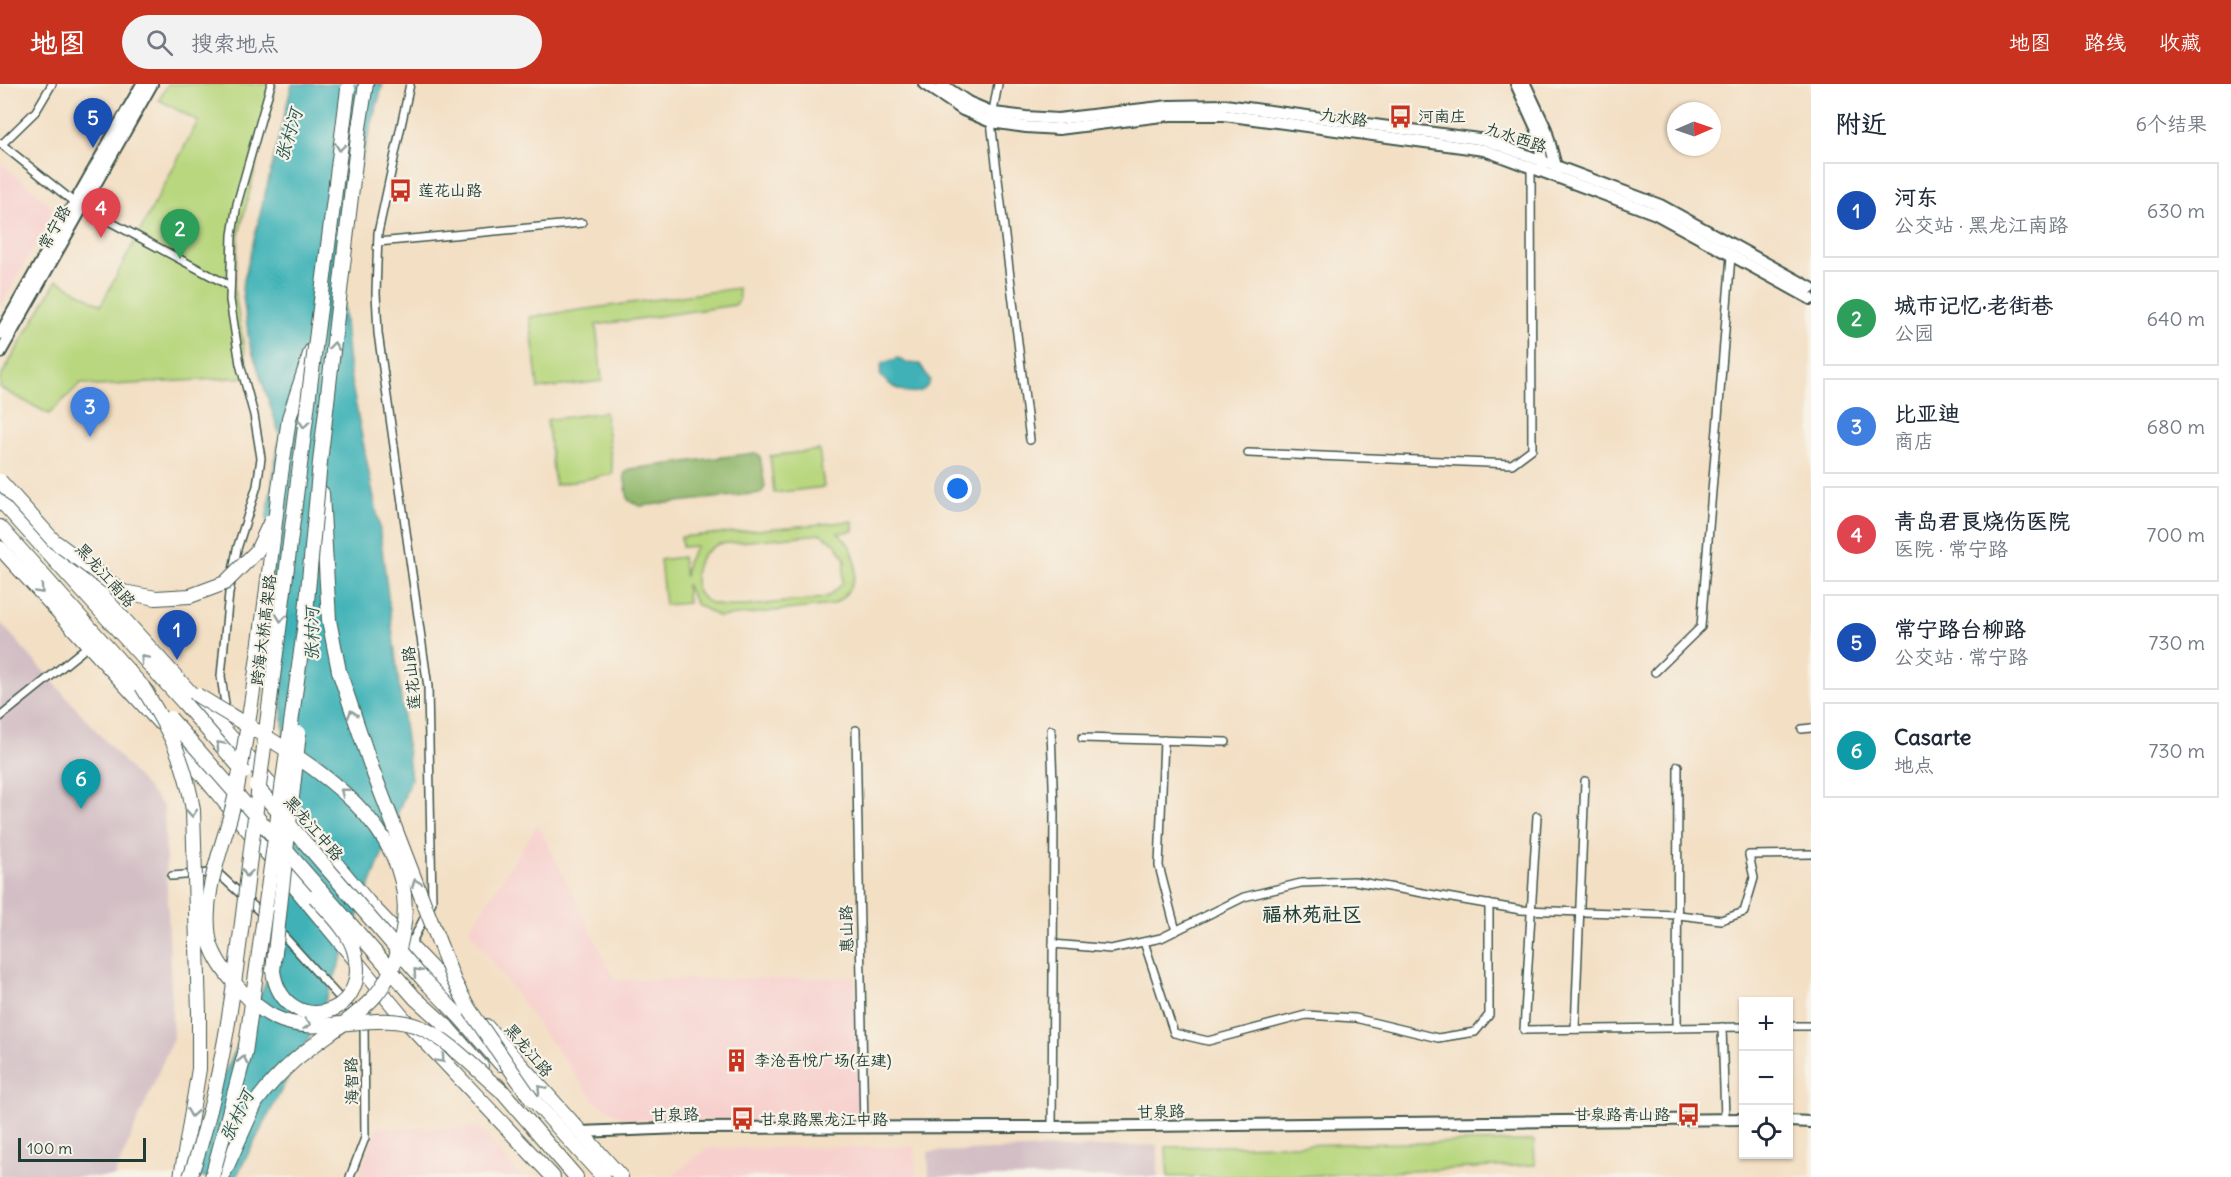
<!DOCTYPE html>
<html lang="zh">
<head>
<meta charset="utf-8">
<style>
	:root { --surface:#fff; --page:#f2f2f3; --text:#1f2937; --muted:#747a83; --line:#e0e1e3; --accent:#c8321e }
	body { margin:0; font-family:Delius,"LXGW WenKai TC",sans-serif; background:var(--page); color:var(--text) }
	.controls { position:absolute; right:18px; bottom:18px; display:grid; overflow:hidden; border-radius:0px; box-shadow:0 2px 4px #0004 }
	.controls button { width:54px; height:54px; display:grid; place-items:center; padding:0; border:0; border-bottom:2px solid var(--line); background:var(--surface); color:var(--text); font:30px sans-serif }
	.compass { position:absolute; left:1667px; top:18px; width:54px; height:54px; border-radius:50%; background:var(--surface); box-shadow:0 2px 4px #0004; rotate:88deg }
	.scale { position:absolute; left:18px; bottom:15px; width:128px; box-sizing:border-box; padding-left:6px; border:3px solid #1f3d34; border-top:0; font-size:16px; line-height:21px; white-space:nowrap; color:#1f3d34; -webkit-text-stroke:4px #f7f3e8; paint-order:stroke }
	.you { position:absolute; left:958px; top:405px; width:21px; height:21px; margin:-15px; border:4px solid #fff; border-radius:50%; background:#1a73e8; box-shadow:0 0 0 9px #1a73e833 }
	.badge { display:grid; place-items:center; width:39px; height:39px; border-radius:50%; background:var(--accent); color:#fff; font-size:20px; font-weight:700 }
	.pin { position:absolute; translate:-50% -50px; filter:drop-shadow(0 2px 3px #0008) }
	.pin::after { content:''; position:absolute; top:32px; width:21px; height:18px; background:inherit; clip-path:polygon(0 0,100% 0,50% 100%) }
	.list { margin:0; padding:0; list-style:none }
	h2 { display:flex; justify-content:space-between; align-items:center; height:78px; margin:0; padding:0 24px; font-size:26px }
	h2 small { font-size:20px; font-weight:400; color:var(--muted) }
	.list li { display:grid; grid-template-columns:39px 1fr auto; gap:18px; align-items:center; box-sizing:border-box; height:96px; margin:0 12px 12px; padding:0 12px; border:2px solid var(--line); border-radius:0px }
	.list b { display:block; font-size:22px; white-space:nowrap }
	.list p { margin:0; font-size:20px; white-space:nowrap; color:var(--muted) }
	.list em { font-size:20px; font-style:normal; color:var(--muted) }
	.icon { flex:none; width:33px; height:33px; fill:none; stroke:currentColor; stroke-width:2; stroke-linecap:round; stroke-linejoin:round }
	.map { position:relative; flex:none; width:1811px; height:1093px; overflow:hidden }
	header { display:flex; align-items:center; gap:36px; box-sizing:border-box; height:84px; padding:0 30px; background:var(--accent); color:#fff }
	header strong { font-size:28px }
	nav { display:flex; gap:33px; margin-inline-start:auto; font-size:21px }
	.search { width:420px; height:54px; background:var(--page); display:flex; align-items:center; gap:15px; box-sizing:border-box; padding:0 21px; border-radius:33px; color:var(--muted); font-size:22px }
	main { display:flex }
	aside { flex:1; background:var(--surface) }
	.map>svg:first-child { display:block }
	.built { fill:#f7d0ce }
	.industrial { fill:#d2bec4 }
	.green { fill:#b8d77e; stroke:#6c8a59; stroke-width:1.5; fill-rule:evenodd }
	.forest { fill:#92b86d; stroke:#587a50; stroke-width:1.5 }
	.water { fill:#41b2b7; stroke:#307876; stroke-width:1.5 }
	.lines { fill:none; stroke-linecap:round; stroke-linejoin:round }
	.street-casing { stroke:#3f554a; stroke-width:10 }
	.secondary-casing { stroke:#3f554a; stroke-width:14 }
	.highway-casing { stroke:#3f554a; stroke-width:16 }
	.street { stroke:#fff; stroke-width:7 }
	.secondary { stroke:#fff; stroke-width:10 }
	.highway { stroke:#fff; stroke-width:14 }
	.highway-bridge-casing { stroke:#3f554a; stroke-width:16; stroke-linecap:butt }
	.highway-bridge { stroke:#fff; stroke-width:14 }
	.oneway { stroke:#8f9e9a }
	.labels { text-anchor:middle; stroke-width:4.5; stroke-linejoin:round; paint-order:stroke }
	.poi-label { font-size:16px; fill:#1f3d34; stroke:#f7f3e8; text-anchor:start }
	.street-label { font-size:16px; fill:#1f3d34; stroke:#f7f3e8 }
	.water-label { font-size:18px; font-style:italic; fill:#285a55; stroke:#f7f3e8 }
	.quarter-label { font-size:20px; font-weight:bold; fill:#1f3d34; stroke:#f7f3e8 }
</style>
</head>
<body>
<header>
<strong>地图</strong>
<div class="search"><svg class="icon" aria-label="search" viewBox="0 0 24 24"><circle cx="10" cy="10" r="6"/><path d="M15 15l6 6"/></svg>搜索地点</div>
<nav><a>地图</a><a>路线</a><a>收藏</a></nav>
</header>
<main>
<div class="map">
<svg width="1811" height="1093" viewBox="0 0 1811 1093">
	<rect width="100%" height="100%" fill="#f7f3e8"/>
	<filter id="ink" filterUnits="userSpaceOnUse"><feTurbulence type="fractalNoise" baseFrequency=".0167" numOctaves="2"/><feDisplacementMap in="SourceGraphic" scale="12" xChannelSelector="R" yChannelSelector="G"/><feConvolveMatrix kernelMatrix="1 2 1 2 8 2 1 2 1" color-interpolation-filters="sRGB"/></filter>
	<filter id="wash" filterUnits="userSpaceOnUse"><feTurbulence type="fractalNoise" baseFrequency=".008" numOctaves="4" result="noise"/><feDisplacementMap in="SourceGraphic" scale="24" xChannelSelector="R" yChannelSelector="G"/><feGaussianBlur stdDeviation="1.35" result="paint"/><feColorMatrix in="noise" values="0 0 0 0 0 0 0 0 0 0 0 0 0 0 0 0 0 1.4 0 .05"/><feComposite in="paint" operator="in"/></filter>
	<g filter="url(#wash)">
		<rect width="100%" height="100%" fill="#f3dfc4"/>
		<!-- built -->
		<g class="built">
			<polygon points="0,78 53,123 45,142 0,224"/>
			<polygon points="538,740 615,896 855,893 858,1022 847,1039 625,1035 595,1018 469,846"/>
			<polygon points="376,1044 479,1044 521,1093 358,1093"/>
			<polygon points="915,1063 916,1093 671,1093 706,1064"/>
		</g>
		<!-- industrial -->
		<g class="industrial">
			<polygon points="0,538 164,723 173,954 114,1093 0,1093"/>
			<polygon points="1158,1061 1158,1093 929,1093 928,1068"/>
		</g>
		<!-- green -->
		<g class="green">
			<polygon points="168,0 276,0 238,154 234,204 249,293 97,302 81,299 49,330 0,304 0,294 57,196 101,221 198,37 159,16"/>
			<polygon points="738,204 739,217 735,221 596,241 602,297 538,305 530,233"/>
			<polygon points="605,328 613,390 555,401 547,336"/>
			<polygon points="819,366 824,403 774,409 770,372"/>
			<path d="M 853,437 L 853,447 L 838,449 C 864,469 860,506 832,521 L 719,533 L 696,520 L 686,500 L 688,519 L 665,521 L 660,476 L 682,473 L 685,493 L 687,478 L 696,462 L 682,463 L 681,453 ZM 821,450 L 836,460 L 845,475 L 842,500 L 829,512 C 812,518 792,517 774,519 C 747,522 687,534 696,486 C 698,473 707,465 719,460 Z"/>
			<polygon points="1534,1057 1535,1081 1283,1093 1168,1093 1166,1063"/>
		</g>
		<!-- forest -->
		<polygon class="forest" points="755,369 760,372 765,403 761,409 640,422 628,416 624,390 630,385"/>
		<!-- water -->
		<g class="water">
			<polygon points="292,0 383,0 344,136 339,176 350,291 379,440 411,695 318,936 236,1093 178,1093 276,876 288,701 267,431 280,351 249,258 242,204"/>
			<path d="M 898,274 L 906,279 L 920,280 L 930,296 C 923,320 888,305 880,290 L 882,279 Z"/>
		</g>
	</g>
	<g filter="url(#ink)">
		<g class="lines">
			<defs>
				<g id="street">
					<polyline points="998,0 991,38 1030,356"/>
					<polyline points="0,59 75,119 230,202"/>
					<polyline points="2,60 36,27 52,0"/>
					<polyline points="378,158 582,139"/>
					<polyline points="1248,369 1512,380 1532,365 1531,83"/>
					<polyline points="1655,588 1701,543 1731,172"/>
					<polyline points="220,628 225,620 221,592 229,509 237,465 257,402 261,374 254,331 240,280 230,216 232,151 237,120 271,0"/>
					<polyline points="0,633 88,562"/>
					<polyline points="1802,645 1811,644"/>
					<polyline points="856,646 864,1044"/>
					<polyline points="1051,646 1054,728 1052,1043"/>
					<polyline points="1082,654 1226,658"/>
					<polyline points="1164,656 1159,782 1176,847"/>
					<polyline points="1537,732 1524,946 1744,943"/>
					<polyline points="172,792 209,789 220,791 273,840 355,931"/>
					<polyline points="1144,858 1174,949 1208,957 1306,931 1355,934 1438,954 1475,948 1489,931 1489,820"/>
					<polyline points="1053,860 1111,865 1161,854 1244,813 1301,799 1354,797 1521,826 1679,831 1721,836 1744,828 1754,794 1749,771 1811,770"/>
					<polyline points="409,864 432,818 428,603 378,249 376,209 378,149 410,0"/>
					<polyline points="1788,942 1811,942"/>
					<polyline points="1722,943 1725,1034"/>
					<polyline points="1677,944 1678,682"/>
					<polyline points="1575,945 1585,697"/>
					<polyline points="350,1093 365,1054 364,938"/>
				</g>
				<g id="secondary">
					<polyline points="924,0 963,26 991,38 1026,43 1059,45 1170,31 1224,31 1484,66 1656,130 1811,215"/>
					<polyline points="941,0 968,18 994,29 1026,33 1058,35 1169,22 1225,21 1486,56 1660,121 1811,204"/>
					<polyline points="1516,0 1537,46 1543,81"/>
					<polyline points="1525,0 1546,45 1557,86"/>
					<polyline points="0,250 142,0"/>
					<polyline points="0,269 152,0"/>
					<polyline points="1788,1037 1811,1038"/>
					<polyline points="580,1048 682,1044 1052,1043 1744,1035"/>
				</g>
				<g id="highway">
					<polyline points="359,44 366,0"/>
					<polyline points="322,409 329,536 339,587 372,685"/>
					<polyline points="278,412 289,334 311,267"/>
					<polyline points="0,416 184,619"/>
					<polyline points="0,443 148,609"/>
					<polyline points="0,464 159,638"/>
					<polyline points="63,468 237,660 368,818 463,917"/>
					<polyline points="175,658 404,935 553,1093"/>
					<polyline points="293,782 315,813"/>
					<polyline points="457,930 501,980"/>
					<polyline points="446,942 481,982"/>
					<polyline points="486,942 621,1093"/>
					<polyline points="497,1001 576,1093"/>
					<polyline points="526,1008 603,1093"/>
					<polyline points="181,1093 199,985 199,929"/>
					<polyline points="222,1093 256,1018"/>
				</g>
			</defs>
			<!-- street casing -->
			<use href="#street" class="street-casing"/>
			<!-- secondary casing -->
			<use href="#secondary" class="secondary-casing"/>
			<!-- highway casing -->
			<use href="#highway" class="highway-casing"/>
			<!-- street -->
			<use href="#street" class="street"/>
			<!-- secondary -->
			<use href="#secondary" class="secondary"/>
			<!-- highway -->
			<use href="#highway" class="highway"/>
			<defs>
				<g id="highway-bridge">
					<polyline points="0,397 54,457 123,508 156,514 190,512 225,499 257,467 271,437"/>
					<path d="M 278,412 C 267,510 255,607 237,704 C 228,755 201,801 209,854 C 214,881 250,921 274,933 C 320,956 375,923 422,944 C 452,958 478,988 504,1009"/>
					<path d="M 142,602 C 169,646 185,675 193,726 L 199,929"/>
					<path d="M 197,611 C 279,663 423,728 403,846 C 399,870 391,893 375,912 C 352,937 322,953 296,975 C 281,988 268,1002 256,1018"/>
					<polyline points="184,619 244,688"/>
					<polyline points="170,634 415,914 446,942"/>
					<path d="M 299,649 L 273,887 C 283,954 371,935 355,870 C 350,847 329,829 315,813"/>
					<polyline points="372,685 454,897 469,925 532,1016"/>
					<polyline points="256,702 422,894 457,930"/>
					<path d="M 190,1093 C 232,974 240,843 257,718 C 289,481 316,243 348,5"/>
					<polyline points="212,1093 245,969 305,539 320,378 359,44"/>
				</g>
			</defs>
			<!-- highway-bridge casing -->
			<use href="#highway-bridge" class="highway-bridge-casing"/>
			<!-- highway-bridge -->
			<use href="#highway-bridge" class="highway-bridge"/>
		</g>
		<!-- one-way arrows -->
		<defs><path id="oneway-chevron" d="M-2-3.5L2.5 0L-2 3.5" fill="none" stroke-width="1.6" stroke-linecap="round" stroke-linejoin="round" transform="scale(1.5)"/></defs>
		<g class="oneway">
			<use href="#oneway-chevron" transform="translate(340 63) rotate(98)"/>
			<use href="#oneway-chevron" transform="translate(334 262) rotate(-83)"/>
			<use href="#oneway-chevron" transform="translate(304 340) rotate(97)"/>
			<use href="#oneway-chevron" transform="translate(40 506) rotate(47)"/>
			<use href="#oneway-chevron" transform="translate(281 534) rotate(97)"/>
			<use href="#oneway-chevron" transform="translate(144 575) rotate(-132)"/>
			<use href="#oneway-chevron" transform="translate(352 630) rotate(-107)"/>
			<use href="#oneway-chevron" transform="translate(220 661) rotate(-131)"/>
			<use href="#oneway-chevron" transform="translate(344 708) rotate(-142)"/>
			<use href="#oneway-chevron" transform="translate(192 729) rotate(86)"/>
			<use href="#oneway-chevron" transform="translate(247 789) rotate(98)"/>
			<use href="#oneway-chevron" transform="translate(416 799) rotate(-111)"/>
			<use href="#oneway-chevron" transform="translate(417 888) rotate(-131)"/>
			<use href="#oneway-chevron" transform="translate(307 940) rotate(6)"/>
			<use href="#oneway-chevron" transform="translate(441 975) rotate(47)"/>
			<use href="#oneway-chevron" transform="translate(243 976) rotate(-77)"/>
			<use href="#oneway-chevron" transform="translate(541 1005) rotate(-131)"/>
			<use href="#oneway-chevron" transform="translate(192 1029) rotate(99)"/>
		</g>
	</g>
	<!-- icons -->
	<defs>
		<symbol id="bus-bare" viewBox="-9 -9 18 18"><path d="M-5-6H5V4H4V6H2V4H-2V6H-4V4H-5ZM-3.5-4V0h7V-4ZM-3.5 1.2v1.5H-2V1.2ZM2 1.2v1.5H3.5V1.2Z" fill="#c8321e" stroke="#f7f3e8" stroke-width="2.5" paint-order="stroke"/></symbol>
		<symbol id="building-bare" viewBox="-9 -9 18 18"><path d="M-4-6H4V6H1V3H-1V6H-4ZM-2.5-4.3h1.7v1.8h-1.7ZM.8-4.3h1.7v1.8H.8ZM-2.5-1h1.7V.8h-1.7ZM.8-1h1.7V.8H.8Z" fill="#c8321e" stroke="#f7f3e8" stroke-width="2.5" paint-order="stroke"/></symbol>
	</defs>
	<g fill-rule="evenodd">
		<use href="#bus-bare" x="1384" y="16" width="33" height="33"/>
		<use href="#bus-bare" x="384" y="90" width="33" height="33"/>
		<use href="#building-bare" x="720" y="960" width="33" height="33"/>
		<use href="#bus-bare" x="1672" y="1014" width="33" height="33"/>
		<use href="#bus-bare" x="726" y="1018" width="33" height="33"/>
	</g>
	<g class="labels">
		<!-- poi labels -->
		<g class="poi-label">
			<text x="1418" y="38">河南庄</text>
			<text x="418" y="112">莲花山路</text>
			<text x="754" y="982">李沧吾悦广场(在建)</text>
			<text x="1670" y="1036" text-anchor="end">甘泉路青山路</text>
			<text x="760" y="1041">甘泉路黑龙江中路</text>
		</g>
		<!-- street labels -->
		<g class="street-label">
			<text transform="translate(1344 33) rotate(8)" y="6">九水路</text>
			<text transform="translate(1516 53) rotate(18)" y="6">九水西路</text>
			<text transform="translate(54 143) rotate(-61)" y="6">常宁路</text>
			<text transform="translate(106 491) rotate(48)" y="6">黑龙江南路</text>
			<text transform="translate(263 546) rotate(-83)" y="6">跨海大桥高架路</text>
			<text transform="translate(411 594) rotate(-96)" y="6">莲花山路</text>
			<text transform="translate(314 744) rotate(49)" y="6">黑龙江中路</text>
			<text transform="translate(846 845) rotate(-91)" y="6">惠山路</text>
			<text transform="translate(529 966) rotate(50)" y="6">黑龙江路</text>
			<text transform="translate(351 997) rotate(-91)" y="6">海智路</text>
			<text transform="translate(1161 1027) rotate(-1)" y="6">甘泉路</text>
			<text transform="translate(675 1030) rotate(-1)" y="6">甘泉路</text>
		</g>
		<!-- water labels -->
		<g class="water-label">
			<text transform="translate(289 51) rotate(-73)" y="6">张村河</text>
			<text transform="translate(312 550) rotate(-90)" y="6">张村河</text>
			<text transform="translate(237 1032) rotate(-64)" y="6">张村河</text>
		</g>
		<!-- quarter labels -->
		<g class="quarter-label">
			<text x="1312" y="837">福林苑社区</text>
		</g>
	</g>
</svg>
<div class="controls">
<button>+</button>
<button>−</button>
<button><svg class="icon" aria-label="locate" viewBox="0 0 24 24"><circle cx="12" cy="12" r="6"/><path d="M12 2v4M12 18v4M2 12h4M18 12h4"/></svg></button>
</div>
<svg class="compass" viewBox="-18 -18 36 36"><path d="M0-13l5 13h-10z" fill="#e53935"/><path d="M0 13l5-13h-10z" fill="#747a83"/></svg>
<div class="scale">100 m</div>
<div class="you"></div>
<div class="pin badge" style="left:177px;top:576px;background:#1a4fb4">1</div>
<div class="pin badge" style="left:180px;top:175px;background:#2e9e5b">2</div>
<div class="pin badge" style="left:90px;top:353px;background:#3f7fe0">3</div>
<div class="pin badge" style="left:101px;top:154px;background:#e0444e">4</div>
<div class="pin badge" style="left:93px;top:64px;background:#1a4fb4">5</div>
<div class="pin badge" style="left:81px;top:725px;background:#0f9aa8">6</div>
</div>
<aside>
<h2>附近<small>6个结果</small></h2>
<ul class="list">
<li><span class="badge" style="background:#1a4fb4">1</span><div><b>河东</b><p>公交站 · 黑龙江南路</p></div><em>630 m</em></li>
<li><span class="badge" style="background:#2e9e5b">2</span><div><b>城市记忆·老街巷</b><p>公园</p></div><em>640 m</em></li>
<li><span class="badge" style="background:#3f7fe0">3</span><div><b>比亚迪</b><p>商店</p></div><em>680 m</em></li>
<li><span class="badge" style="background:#e0444e">4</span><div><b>青岛君良烧伤医院</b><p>医院 · 常宁路</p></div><em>700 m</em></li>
<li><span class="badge" style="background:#1a4fb4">5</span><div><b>常宁路台柳路</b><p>公交站 · 常宁路</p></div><em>730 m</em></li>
<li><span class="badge" style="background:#0f9aa8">6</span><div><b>Casarte</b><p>地点</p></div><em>730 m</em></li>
</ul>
</aside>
</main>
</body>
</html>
